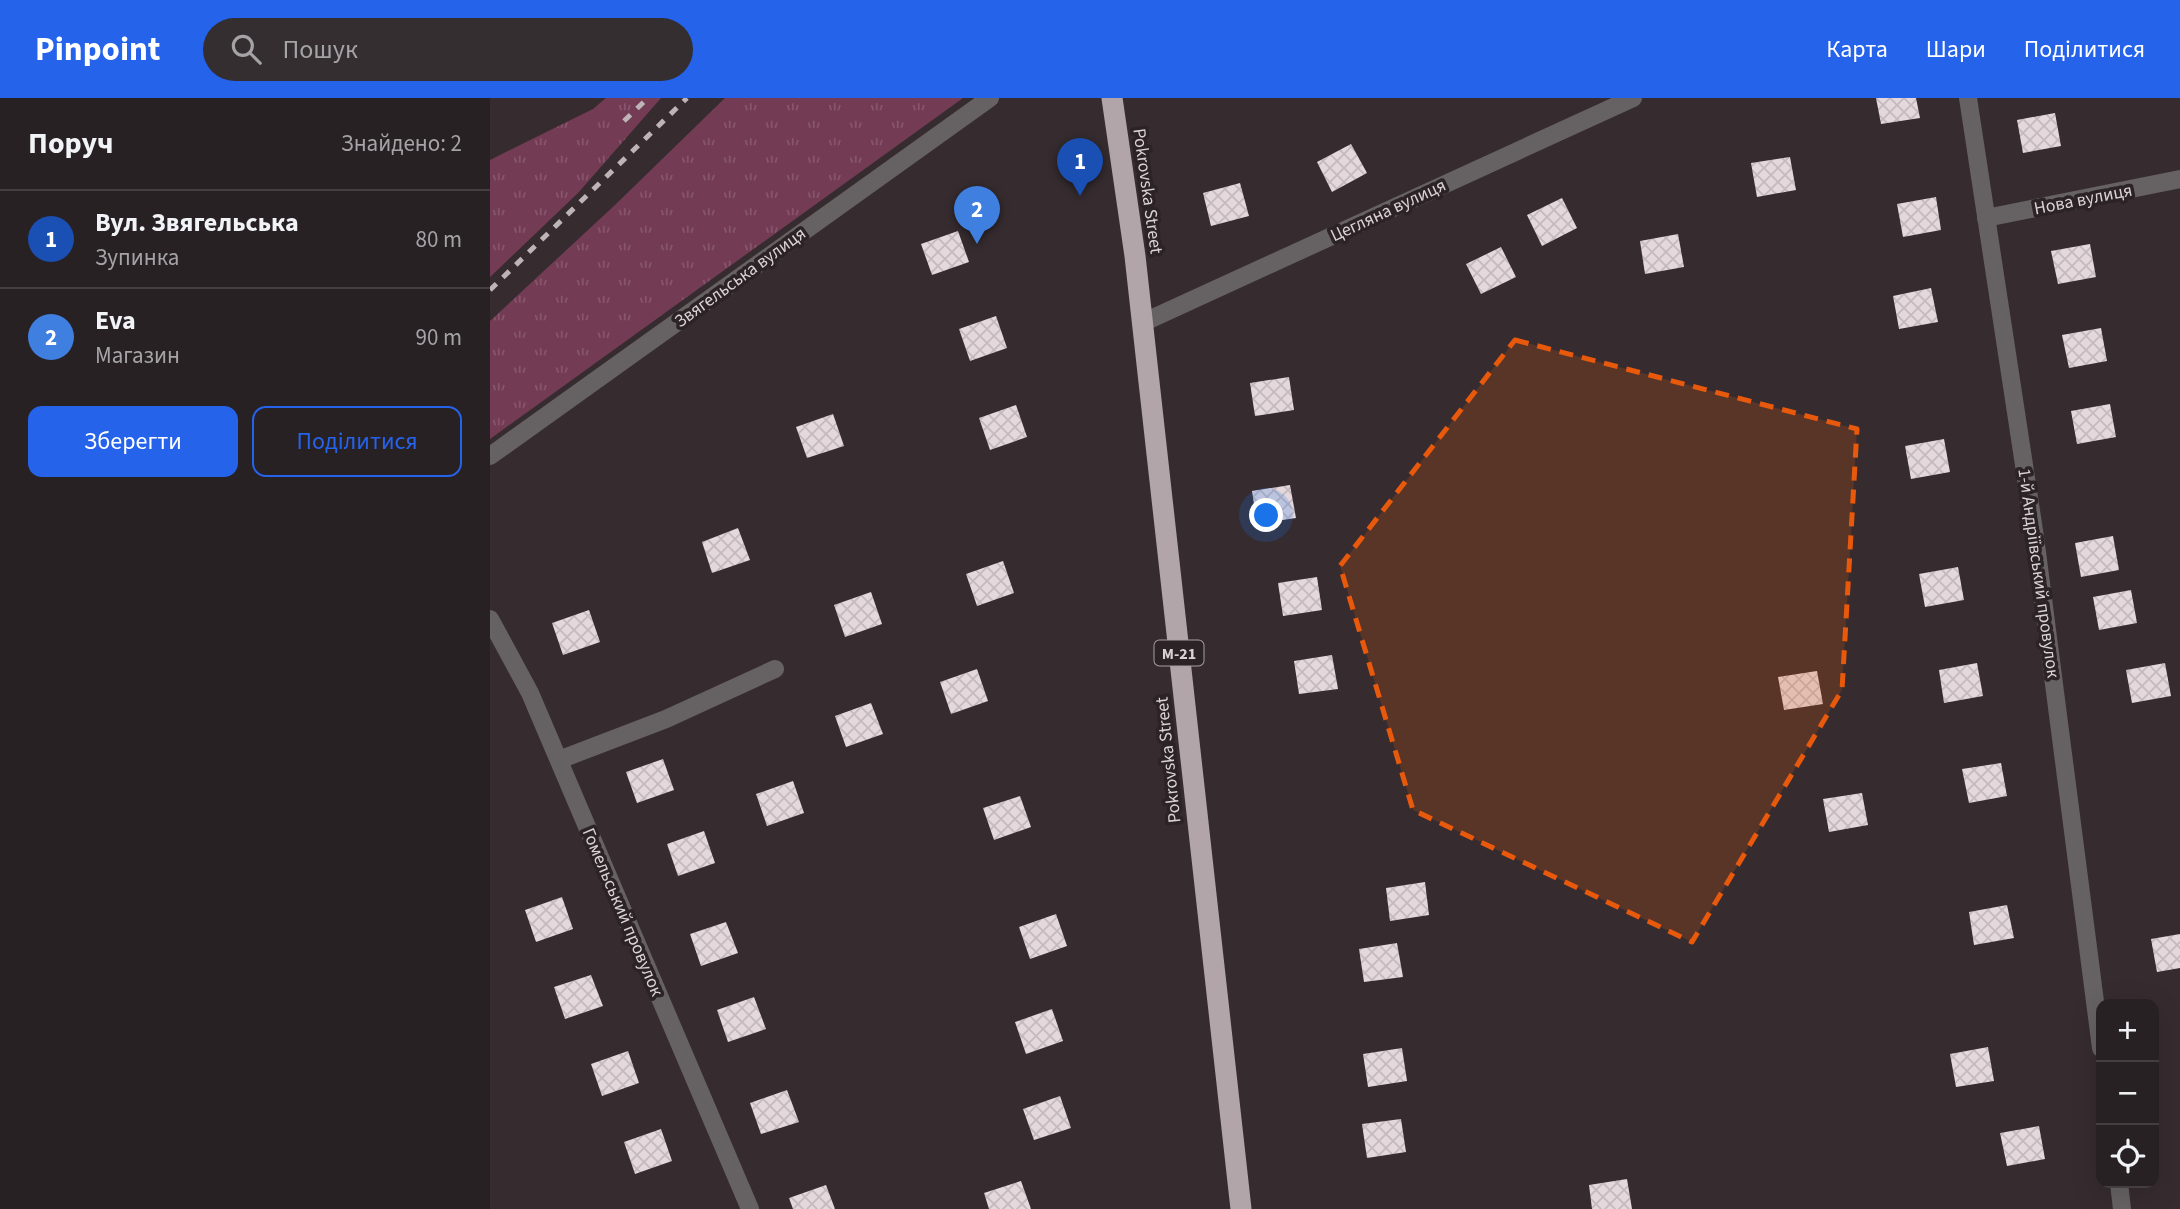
<!DOCTYPE html>
<html lang="uk">
<head>
<meta charset="utf-8">
<style>
	:root { --surface:#282124; --page:#342e31; --text:#f1f3f6; --muted:#a5a3a6; --line:#443e41; --accent:#2563eb }
	body { margin:0; font-family:"Source Sans 3",sans-serif; background:var(--page); color:var(--text) }
	.controls { position:absolute; right:21px; bottom:21px; display:grid; overflow:hidden; border-radius:14px; box-shadow:0 7px 28px #0002 }
	.controls button { width:63px; height:63px; display:grid; place-items:center; padding:0; border:0; border-bottom:2px solid var(--line); background:var(--surface); color:var(--text); font:35px sans-serif }
	.you { position:absolute; left:777px; top:418px; width:24px; height:24px; margin:-18px; border:5px solid #fff; border-radius:50%; background:#1a73e8; box-shadow:0 0 0 10px #1a73e833 }
	.badge { display:grid; place-items:center; width:46px; height:46px; border-radius:50%; background:var(--accent); color:#fff; font-size:23px; font-weight:700 }
	.pin { position:absolute; translate:-50% -58px; filter:drop-shadow(0 2px 4px #0008) }
	.pin::after { content:''; position:absolute; top:37px; width:24px; height:21px; background:inherit; clip-path:polygon(0 0,100% 0,50% 100%) }
	.list { margin:0; padding:0; list-style:none }
	h2 { display:flex; justify-content:space-between; align-items:center; height:91px; margin:0; padding:0 28px; font-size:30px }
	h2 small { font-size:23px; font-weight:400; color:var(--muted) }
	.list li { display:grid; grid-template-columns:46px 1fr auto; gap:21px; align-items:center; box-sizing:border-box; height:98px; padding:0 28px; border-top:2px solid var(--line) }
	.list b { display:block; font-size:26px; white-space:nowrap }
	.list p { margin:0; font-size:23px; white-space:nowrap; color:var(--muted) }
	.list em { font-size:23px; font-style:normal; color:var(--muted) }
	.actions { display:flex; gap:14px; padding:21px 28px }
	.actions a { flex:1; padding:16px 0; border:2px solid var(--accent); border-radius:14px; text-align:center; font-size:24px; color:var(--accent) }
	.actions .main { background:var(--accent); color:#fff }
	.icon { flex:none; width:38px; height:38px; fill:none; stroke:currentColor; stroke-width:2; stroke-linecap:round; stroke-linejoin:round }
	.map { position:relative; flex:none; width:1690px; height:1111px; overflow:hidden }
	header { display:flex; align-items:center; gap:42px; box-sizing:border-box; height:98px; padding:0 35px; background:var(--accent); color:#fff }
	header strong { font-size:33px }
	nav { display:flex; gap:38px; margin-inline-start:auto; font-size:24px }
	.search { width:490px; height:63px; background:var(--page); display:flex; align-items:center; gap:18px; box-sizing:border-box; padding:0 24px; border-radius:38px; color:var(--muted); font-size:26px }
	main { display:flex }
	aside { flex:1; background:var(--surface) }
	.map>svg:first-child { display:block }
	.grass { fill:url(#grass-tufts) }
	.building { fill:url(#building-cross-hatch) }
	.lines { fill:none; stroke-linecap:round; stroke-linejoin:round }
	.minor { stroke:#666163; stroke-width:18 }
	.highway { stroke:#b2a5aa; stroke-width:21 }
	.rail { stroke:#bcb4b7; stroke-width:5; stroke-dasharray:9 9; stroke-linecap:butt }
	.marked { fill:#e8590c; fill-opacity:0.2; stroke:#e8590c; stroke-width:5; stroke-dasharray:14 9; stroke-linejoin:round }
	.labels { text-anchor:middle; stroke-width:7; stroke-linejoin:round; paint-order:stroke }
	.shield { fill:#2c2326; stroke:#a69ea0; stroke-width:2 }
	.shield-label { font-size:16px; font-weight:bold; fill:#dad3d5 }
	.street-label { font-size:18px; fill:#dad3d5; stroke:#2c2326 }
</style>
</head>
<body>
<header>
<strong>Pinpoint</strong>
<div class="search"><svg class="icon" aria-label="search" viewBox="0 0 24 24"><circle cx="10" cy="10" r="6"/><path d="M15 15l6 6"/></svg>Пошук</div>
<nav><a>Карта</a><a>Шари</a><a>Поділитися</a></nav>
</header>
<main>
<aside>
<h2>Поруч<small>Знайдено: 2</small></h2>
<ul class="list">
<li><span class="badge" style="background:#1a4fb4">1</span><div><b>Вул. Звягельська</b><p>Зупинка</p></div><em>80 m</em></li>
<li><span class="badge" style="background:#3f7fe0">2</span><div><b>Eva</b><p>Магазин</p></div><em>90 m</em></li>
</ul>
<div class="actions"><a class="main">Зберегти</a><a>Поділитися</a></div>
</aside>
<div class="map">
<svg width="1690" height="1111" viewBox="0 0 1690 1111">
	<defs>
		<pattern id="grass-tufts" width="24" height="20" patternUnits="userSpaceOnUse" patternTransform="scale(1.75)"><rect width="24" height="20" fill="#743b55"/><path d="M3 7l-1-3M5 7V3M7 7l1-3M15 17l-1-3M17 17v-4M19 17l1-3" fill="none" stroke="#87566d"/></pattern>
		<pattern id="building-cross-hatch" width="8" height="8" patternUnits="userSpaceOnUse" patternTransform="scale(1.75)"><rect width="8" height="8" fill="#e5d8dd"/><path d="M0 0l8 8M0 8l8-8" fill="none" stroke="#c4b9be"/></pattern>
	</defs>
	<rect width="100%" height="100%" fill="#362c30"/>
	<!-- grass -->
	<g class="grass">
		<polygon points="116,0 171,0 88,95 0,179 0,62 103,11"/>
		<polygon points="235,0 473,0 0,341 0,223 125,107"/>
	</g>
	<!-- building -->
	<g class="building">
		<polygon points="1386,0 1426,0 1430,20 1391,26"/>
		<polygon points="1565,15 1571,48 1533,55 1527,22"/>
		<polygon points="861,46 877,75 842,94 827,64"/>
		<polygon points="1300,59 1306,92 1267,99 1261,65"/>
		<polygon points="750,85 759,118 721,128 713,95"/>
		<polygon points="1446,99 1451,132 1413,139 1407,106"/>
		<polygon points="1072,100 1087,130 1052,148 1037,117"/>
		<polygon points="468,133 479,164 442,177 431,146"/>
		<polygon points="1188,136 1194,169 1155,176 1150,143"/>
		<polygon points="1600,146 1606,179 1568,186 1561,153"/>
		<polygon points="1011,149 1026,179 991,196 976,166"/>
		<polygon points="1441,190 1448,224 1409,231 1403,198"/>
		<polygon points="506,218 517,250 480,263 469,231"/>
		<polygon points="1611,230 1617,263 1579,270 1572,237"/>
		<polygon points="799,279 804,312 765,318 760,285"/>
		<polygon points="1620,306 1626,339 1587,346 1581,313"/>
		<polygon points="526,307 537,339 500,352 489,320"/>
		<polygon points="343,316 354,348 317,360 306,329"/>
		<polygon points="1454,341 1460,374 1421,381 1415,348"/>
		<polygon points="800,387 806,420 767,426 762,393"/>
		<polygon points="248,430 260,462 222,475 212,444"/>
		<polygon points="1623,438 1629,472 1591,479 1585,445"/>
		<polygon points="513,463 524,495 487,508 476,476"/>
		<polygon points="1468,469 1474,502 1435,509 1429,476"/>
		<polygon points="827,479 832,512 793,518 788,485"/>
		<polygon points="1641,492 1647,525 1609,532 1603,499"/>
		<polygon points="381,494 392,526 355,539 344,507"/>
		<polygon points="99,512 110,544 73,557 62,525"/>
		<polygon points="842,557 848,591 809,596 804,563"/>
		<polygon points="1487,565 1493,598 1454,605 1449,572"/>
		<polygon points="1675,565 1681,598 1642,605 1636,572"/>
		<polygon points="487,571 498,603 461,616 450,584"/>
		<polygon points="1327,573 1333,606 1294,612 1288,579"/>
		<polygon points="381,605 393,636 356,649 345,618"/>
		<polygon points="173,661 184,692 147,705 136,674"/>
		<polygon points="1511,665 1517,698 1479,705 1472,671"/>
		<polygon points="303,683 314,715 277,728 266,696"/>
		<polygon points="1372,695 1378,727 1339,734 1333,701"/>
		<polygon points="530,698 541,729 504,742 493,710"/>
		<polygon points="214,733 225,765 188,778 177,746"/>
		<polygon points="935,784 939,817 900,823 896,790"/>
		<polygon points="72,799 83,831 46,844 35,812"/>
		<polygon points="1517,807 1524,840 1484,847 1479,814"/>
		<polygon points="566,816 577,848 540,861 529,829"/>
		<polygon points="236,824 248,855 211,868 200,836"/>
		<polygon points="1690,836 1690,870 1667,874 1661,841"/>
		<polygon points="907,845 913,879 874,884 869,851"/>
		<polygon points="101,877 113,908 75,921 64,889"/>
		<polygon points="264,899 276,931 238,944 227,912"/>
		<polygon points="562,911 573,943 536,956 525,924"/>
		<polygon points="1498,949 1504,983 1466,989 1460,956"/>
		<polygon points="912,950 917,983 878,989 873,956"/>
		<polygon points="138,953 149,985 112,998 101,966"/>
		<polygon points="297,992 309,1024 271,1036 260,1005"/>
		<polygon points="570,998 581,1030 544,1042 533,1011"/>
		<polygon points="911,1021 916,1054 877,1060 872,1026"/>
		<polygon points="1549,1028 1555,1061 1517,1068 1510,1035"/>
		<polygon points="171,1031 182,1063 145,1076 134,1044"/>
		<polygon points="1137,1081 1142,1111 1102,1111 1099,1087"/>
		<polygon points="531,1083 541,1111 499,1111 494,1095"/>
		<polygon points="336,1087 345,1111 303,1111 299,1100"/>
	</g>
	<g class="lines">
		<!-- minor -->
		<g class="minor">
			<polyline points="1478,0 1545,439 1611,950"/>
			<polyline points="1496,120 1690,81"/>
			<polyline points="652,225 1143,0"/>
			<polyline points="0,358 500,0"/>
			<polyline points="0,521 40,595 260,1111"/>
			<polyline points="69,662 176,621 285,571"/>
			<polyline points="1629,1085 1632,1111"/>
		</g>
		<!-- highway -->
		<polyline class="highway" points="622,0 645,158 751,1111"/>
		<!-- rail -->
		<g class="rail">
			<polyline points="134,23 158,0"/>
			<polyline points="0,192 197,0"/>
		</g>
	</g>
	<!-- marked area -->
	<path class="marked" d="M 1025,242 L 1367,331 L 1352,592 L 1202,844 L 923,712 L 850,468 Z"/>
	<g class="labels">
		<!-- shield labels -->
		<rect class="shield" x="664.5" y="542.5" width="49" height="25" rx="5"/>
		<g class="shield-label">
			<text x="689" y="561">М-21</text>
		</g>
		<!-- street labels -->
		<g class="street-label">
			<text transform="translate(658 93) rotate(82)" y="6">Pokrovska Street</text>
			<text transform="translate(1593 101) rotate(-11)" y="6">Нова вулиця</text>
			<text transform="translate(898 112) rotate(-25)" y="6">Цегляна вулиця</text>
			<text transform="translate(250 179) rotate(-36)" y="6">Звягельська вулиця</text>
			<text transform="translate(1549 475) rotate(82)" y="6">1-й Андріївський провулок</text>
			<text transform="translate(678 662) rotate(-96)" y="6">Pokrovska Street</text>
			<text transform="translate(133 814) rotate(67)" y="6">Гомельський провулок</text>
		</g>
	</g>
</svg>
<div class="controls">
<button>+</button>
<button>−</button>
<button><svg class="icon" aria-label="locate" viewBox="0 0 24 24"><circle cx="12" cy="12" r="6"/><path d="M12 2v4M12 18v4M2 12h4M18 12h4"/></svg></button>
</div>
<div class="you"></div>
<div class="pin badge" style="left:590px;top:98px;background:#1a4fb4">1</div>
<div class="pin badge" style="left:487px;top:146px;background:#3f7fe0">2</div>
</div>
</main>
</body>
</html>
